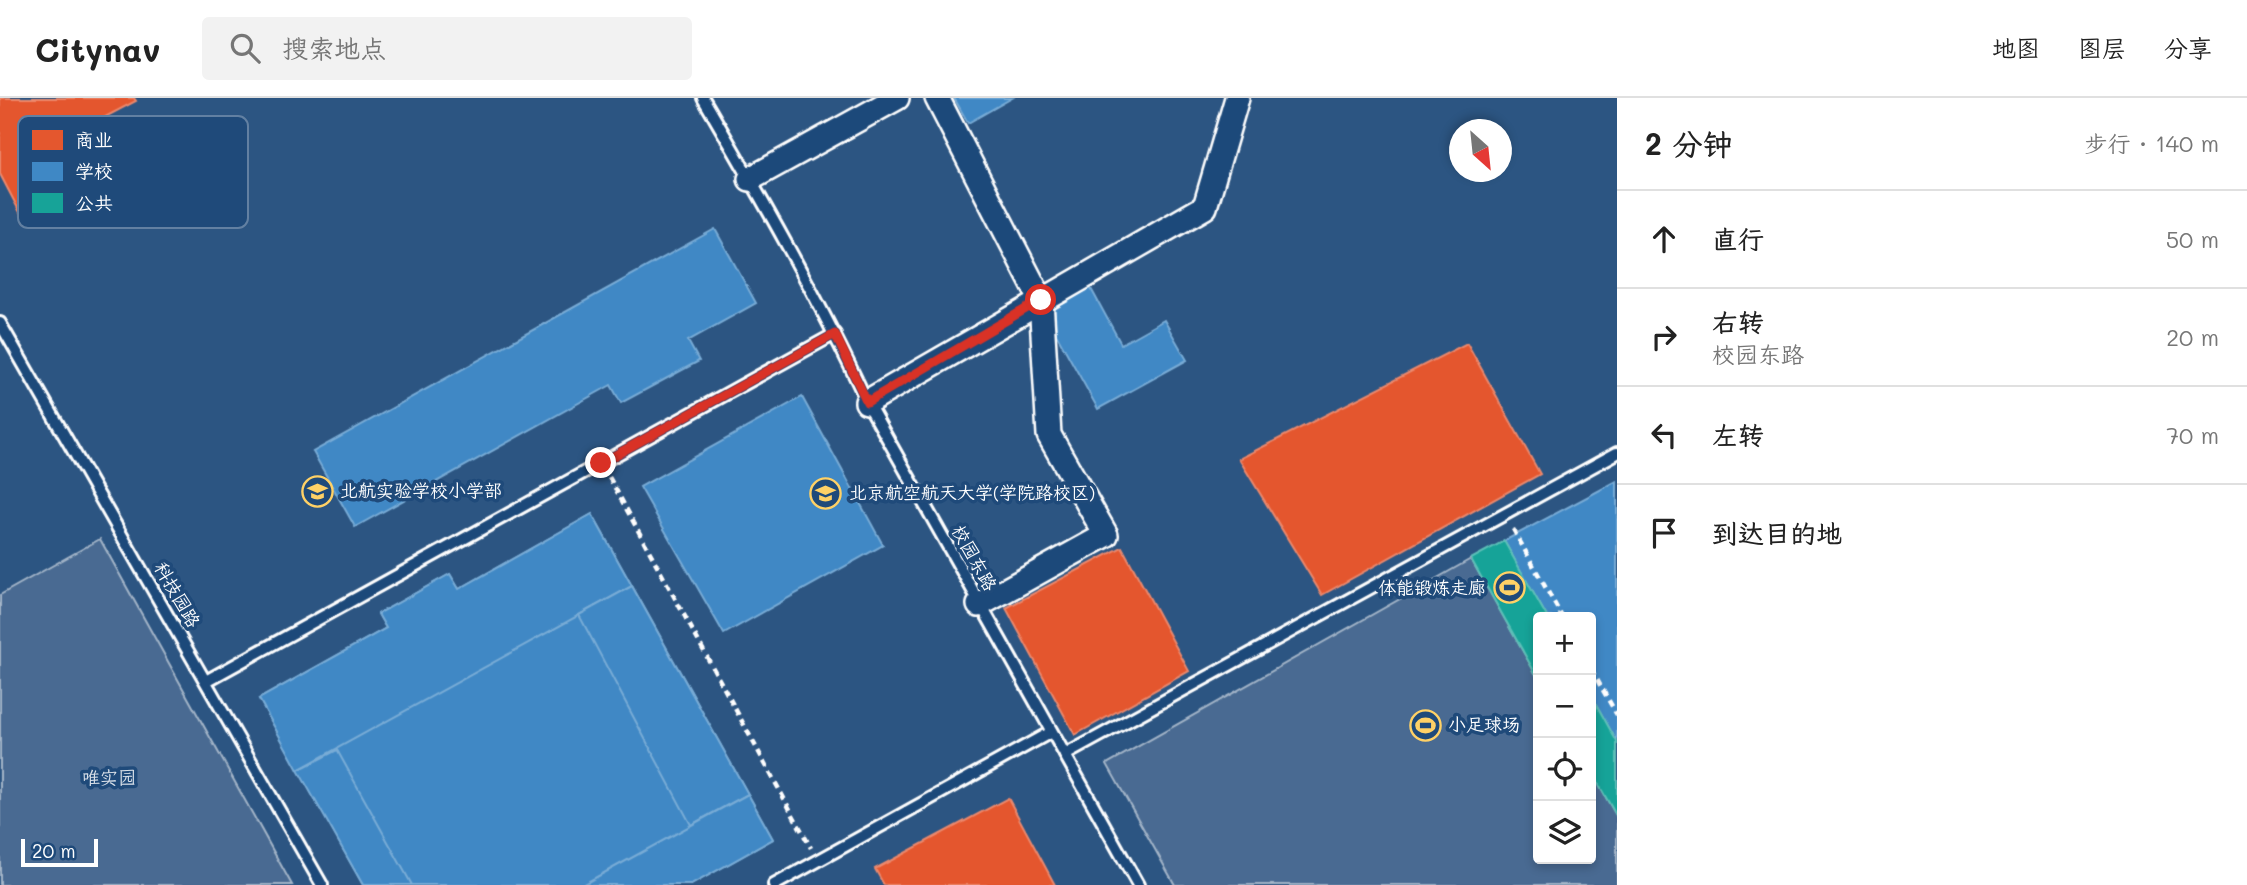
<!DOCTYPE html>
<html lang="zh">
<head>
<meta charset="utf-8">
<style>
	:root { --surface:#fff; --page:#f2f2f2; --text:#222; --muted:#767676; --line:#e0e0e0 }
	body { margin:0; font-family:Mali,"LXGW WenKai TC",sans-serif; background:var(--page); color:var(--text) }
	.controls { position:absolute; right:21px; bottom:21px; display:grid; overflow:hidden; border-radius:7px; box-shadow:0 4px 10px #0003 }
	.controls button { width:63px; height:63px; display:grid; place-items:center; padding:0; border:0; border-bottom:2px solid var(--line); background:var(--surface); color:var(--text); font:35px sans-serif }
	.compass { position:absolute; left:1449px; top:21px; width:63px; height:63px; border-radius:50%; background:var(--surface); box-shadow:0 4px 10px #0003; rotate:153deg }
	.scale { position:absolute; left:21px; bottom:18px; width:77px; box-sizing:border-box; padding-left:7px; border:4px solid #fff; border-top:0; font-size:19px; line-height:24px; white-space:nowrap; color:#fff; -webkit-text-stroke:5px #1f4a7a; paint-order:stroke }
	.stop { position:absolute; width:21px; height:21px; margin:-16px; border:5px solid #d93025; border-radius:50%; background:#fff }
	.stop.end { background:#d93025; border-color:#fff; box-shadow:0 2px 7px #0008 }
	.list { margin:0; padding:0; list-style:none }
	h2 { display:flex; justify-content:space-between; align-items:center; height:91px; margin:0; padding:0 28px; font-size:30px }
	h2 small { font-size:23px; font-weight:400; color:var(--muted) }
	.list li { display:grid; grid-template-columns:46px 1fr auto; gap:21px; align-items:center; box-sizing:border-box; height:98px; padding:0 28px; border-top:2px solid var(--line) }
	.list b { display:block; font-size:26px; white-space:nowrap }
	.list p { margin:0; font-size:23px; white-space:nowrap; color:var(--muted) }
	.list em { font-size:23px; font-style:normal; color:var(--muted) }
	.icon { flex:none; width:38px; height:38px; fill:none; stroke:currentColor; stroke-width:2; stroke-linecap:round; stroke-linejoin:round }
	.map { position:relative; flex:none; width:1617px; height:787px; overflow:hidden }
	header { display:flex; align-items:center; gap:42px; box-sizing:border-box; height:98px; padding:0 35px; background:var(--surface); border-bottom:2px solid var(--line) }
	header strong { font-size:33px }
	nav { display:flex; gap:38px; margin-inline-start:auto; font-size:24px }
	.search { width:490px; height:63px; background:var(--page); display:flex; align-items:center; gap:18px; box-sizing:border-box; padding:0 24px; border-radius:7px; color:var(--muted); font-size:26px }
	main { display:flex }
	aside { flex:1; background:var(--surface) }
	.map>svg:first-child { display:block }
	.green { fill:#486b92; stroke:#a4b5c8; stroke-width:2 }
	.shops { fill:#e4572e; stroke:#ec896d; stroke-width:2 }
	.schools { fill:#3f88c5; stroke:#79acd6; stroke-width:2 }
	.public { fill:#17a398; stroke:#5dbfb7; stroke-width:2 }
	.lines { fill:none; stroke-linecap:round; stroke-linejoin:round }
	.service-casing { stroke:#fff; stroke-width:16 }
	.minor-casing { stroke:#fff; stroke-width:28 }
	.path { stroke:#fff; stroke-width:4.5; stroke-dasharray:7 5; stroke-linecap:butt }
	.service { stroke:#1f4a7a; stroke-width:10 }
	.minor { stroke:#1f4a7a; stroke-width:23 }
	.route { stroke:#d93025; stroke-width:9 }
	.labels { text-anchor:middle; stroke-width:7; stroke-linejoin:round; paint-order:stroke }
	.poi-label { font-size:18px; fill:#fff; stroke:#1f4a7a; text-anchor:start }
	.street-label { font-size:18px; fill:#fff; stroke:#1f4a7a }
	.park-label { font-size:18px; fill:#dae1e9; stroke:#1f4a7a }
	.key { fill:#1f4a7a; stroke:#6280a2; stroke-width:2 }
	.key-label { font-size:19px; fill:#fff }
</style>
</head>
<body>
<header>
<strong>Citynav</strong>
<div class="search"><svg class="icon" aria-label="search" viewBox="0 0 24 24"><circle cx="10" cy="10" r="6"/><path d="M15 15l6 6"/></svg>搜索地点</div>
<nav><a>地图</a><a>图层</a><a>分享</a></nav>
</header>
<main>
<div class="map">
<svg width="1617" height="787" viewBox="0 0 1617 787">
	<rect width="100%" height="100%" fill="#2c5582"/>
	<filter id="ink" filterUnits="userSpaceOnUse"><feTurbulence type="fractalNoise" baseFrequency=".0143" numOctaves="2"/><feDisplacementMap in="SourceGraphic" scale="14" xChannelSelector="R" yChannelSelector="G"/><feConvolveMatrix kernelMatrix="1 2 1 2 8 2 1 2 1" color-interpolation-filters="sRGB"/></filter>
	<g filter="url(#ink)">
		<!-- green -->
		<g class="green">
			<polygon points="100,441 292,787 0,787 0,497"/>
			<polygon points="1471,461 1538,580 1538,761 1591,761 1591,673 1617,719 1617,787 1175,787 1107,666"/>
		</g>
		<!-- shops -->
		<g class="shops">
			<polygon points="0,0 134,0 136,3 63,41 89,91 25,124 0,76"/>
			<polygon points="1467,245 1540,376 1322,497 1239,361"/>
			<polygon points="1122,449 1189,573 1075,637 1006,510"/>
			<polygon points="1008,700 1055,787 884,787 875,771"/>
		</g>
		<!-- schools -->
		<g class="schools">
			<polygon points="954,0 1012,0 968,25"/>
			<polygon points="715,131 756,205 688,243 699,263 621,305 611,287 355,429 313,354"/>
			<polygon points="1089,187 1121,246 1164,222 1187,262 1098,311 1043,212"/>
			<polygon points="802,299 883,447 724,536 640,389"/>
			<polygon points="1617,383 1617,644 1591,597 1591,519 1547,519 1504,443"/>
			<polygon points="592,416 773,741 691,787 363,787 259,601 386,530 378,516 450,476 459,491"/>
			<polygon points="592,416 632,488 298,672 259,601 386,530 378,516 450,476 459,491"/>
			<polygon points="632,488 748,696 691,727 579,517"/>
			<polygon points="1536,507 1543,519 1538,519 1538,540 1524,549 1510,522"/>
			<polygon points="337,652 412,787 363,787 298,672"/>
			<polygon points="748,696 773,741 691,787 582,787"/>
		</g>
		<!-- public -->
		<g class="public">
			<polygon points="1504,443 1547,519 1538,519 1538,580 1471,461"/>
			<polygon points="1591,597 1617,644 1617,719 1591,673"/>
		</g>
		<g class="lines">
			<defs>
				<g id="service">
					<path d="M 703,0 C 761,99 818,199 867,304 L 1138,787"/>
					<polyline points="0,225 322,787"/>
					<polyline points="206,583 835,236"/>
					<polyline points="1065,657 1617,355"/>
					<polyline points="774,787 1051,634"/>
				</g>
				<g id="minor">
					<polyline points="937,0 1041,202 1049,337 1106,437 979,507"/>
					<polyline points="750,81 897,0"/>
					<polyline points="867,304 1205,109 1237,0"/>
				</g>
			</defs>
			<!-- service casing -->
			<use href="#service" class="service-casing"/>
			<!-- minor casing -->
			<use href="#minor" class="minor-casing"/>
			<!-- path -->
			<g class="path">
				<polyline points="609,379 811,750"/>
				<polyline points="1513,431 1562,519"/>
				<polyline points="1591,571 1617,617"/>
			</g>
			<!-- service -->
			<use href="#service" class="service"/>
			<!-- minor -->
			<use href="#minor" class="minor"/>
		</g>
	</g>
	<g class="lines" filter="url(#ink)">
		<!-- route -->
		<polyline class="route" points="601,365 835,236 867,304 1041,202"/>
	</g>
	<!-- icons -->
	<defs>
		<symbol id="school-ring" viewBox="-11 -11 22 22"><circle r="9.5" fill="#1f4a7a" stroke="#ffd166" stroke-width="1.5"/><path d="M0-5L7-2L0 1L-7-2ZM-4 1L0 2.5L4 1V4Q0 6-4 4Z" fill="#ffd166"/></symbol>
		<symbol id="university-ring" viewBox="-11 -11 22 22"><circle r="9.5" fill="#1f4a7a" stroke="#ffd166" stroke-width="1.5"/><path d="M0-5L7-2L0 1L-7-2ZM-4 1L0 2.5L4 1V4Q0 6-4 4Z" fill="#ffd166"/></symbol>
		<symbol id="stadium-ring" viewBox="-11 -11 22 22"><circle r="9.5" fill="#1f4a7a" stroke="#ffd166" stroke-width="1.5"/><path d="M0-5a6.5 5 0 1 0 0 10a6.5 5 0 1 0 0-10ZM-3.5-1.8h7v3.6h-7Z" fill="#ffd166"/></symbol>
	</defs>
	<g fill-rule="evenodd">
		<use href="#school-ring" x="300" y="376" width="35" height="35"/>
		<use href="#university-ring" x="808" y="378" width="35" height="35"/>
		<use href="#stadium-ring" x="1492" y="472" width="35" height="35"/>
		<use href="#stadium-ring" x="1408" y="610" width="35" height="35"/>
	</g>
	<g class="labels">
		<!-- poi labels -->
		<g class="poi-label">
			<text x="340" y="399">北航实验学校小学部</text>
			<text x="849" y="401">北京航空航天大学(学院路校区)</text>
			<text x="1486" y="496" text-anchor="end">体能锻炼走廊</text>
			<text x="1448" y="633">小足球场</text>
		</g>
		<!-- street labels -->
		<g class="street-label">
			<text transform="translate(974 460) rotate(61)" y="6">校园东路</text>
			<text transform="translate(177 497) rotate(60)" y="6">科技园路</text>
		</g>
		<!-- park labels -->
		<g class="park-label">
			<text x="109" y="686">唯实园</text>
		</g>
	</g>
	<!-- legend -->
	<rect x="18" y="18" width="230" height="112" rx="10" class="key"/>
	<rect x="32" y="32" width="31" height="20" fill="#e4572e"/>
	<rect x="32" y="64" width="31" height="19" fill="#3f88c5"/>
	<rect x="32" y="95" width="31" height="20" fill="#17a398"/>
	<g class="key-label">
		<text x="75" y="49">商业</text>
		<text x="75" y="80">学校</text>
		<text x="75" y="112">公共</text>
	</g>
</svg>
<div class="controls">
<button>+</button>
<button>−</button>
<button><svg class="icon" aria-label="locate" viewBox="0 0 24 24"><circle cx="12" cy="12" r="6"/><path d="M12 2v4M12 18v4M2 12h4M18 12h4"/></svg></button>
<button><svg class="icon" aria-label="layers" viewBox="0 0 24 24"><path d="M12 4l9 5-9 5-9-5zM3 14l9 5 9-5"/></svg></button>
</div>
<svg class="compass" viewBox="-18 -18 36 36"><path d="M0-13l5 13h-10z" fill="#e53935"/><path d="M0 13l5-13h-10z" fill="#767676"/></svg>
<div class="scale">20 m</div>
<div class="stop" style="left:1041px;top:202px"></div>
<div class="stop end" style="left:601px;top:365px"></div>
</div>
<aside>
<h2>2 分钟<small>步行 · 140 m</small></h2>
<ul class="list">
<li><svg class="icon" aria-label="ahead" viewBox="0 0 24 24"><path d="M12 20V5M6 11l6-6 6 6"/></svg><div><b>直行</b></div><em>50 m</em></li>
<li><svg class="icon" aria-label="right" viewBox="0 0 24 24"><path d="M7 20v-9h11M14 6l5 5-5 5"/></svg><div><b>右转</b><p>校园东路</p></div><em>20 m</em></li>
<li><svg class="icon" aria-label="left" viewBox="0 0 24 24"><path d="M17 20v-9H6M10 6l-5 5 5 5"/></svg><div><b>左转</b></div><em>70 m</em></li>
<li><svg class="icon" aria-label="arrive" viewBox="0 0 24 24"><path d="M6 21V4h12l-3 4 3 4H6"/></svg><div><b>到达目的地</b></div></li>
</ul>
</aside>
</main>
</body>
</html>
